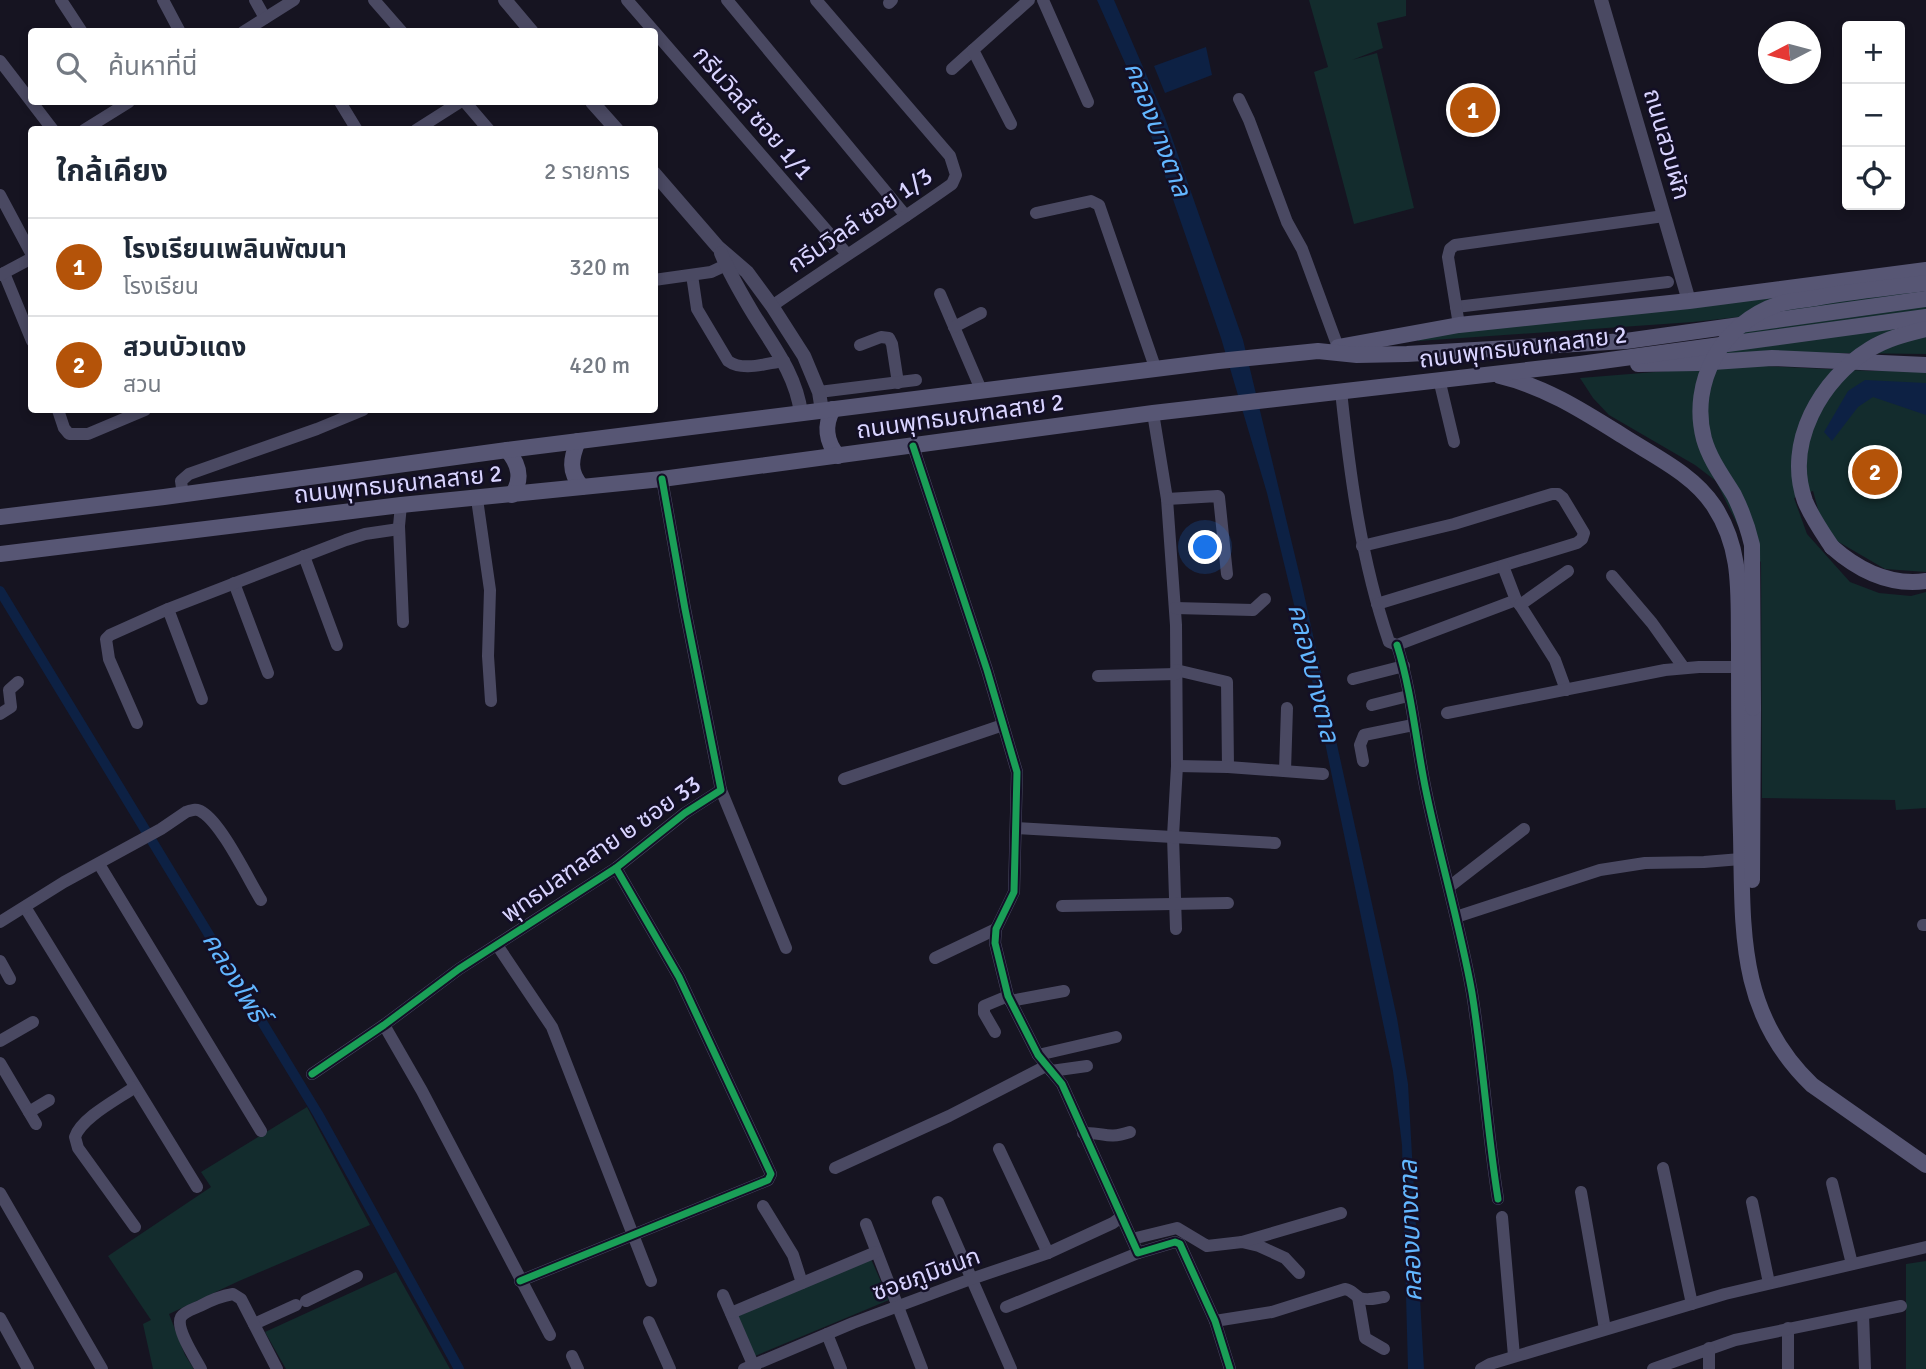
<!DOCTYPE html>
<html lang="th">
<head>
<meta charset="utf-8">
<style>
	:root { --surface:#fff; --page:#f2f2f3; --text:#1f2937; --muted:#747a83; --line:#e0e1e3; --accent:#b45309 }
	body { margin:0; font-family:Signika,"Noto Sans Thai",sans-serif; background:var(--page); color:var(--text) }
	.controls { position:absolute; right:21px; top:21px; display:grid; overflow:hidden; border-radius:7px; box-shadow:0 4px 10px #0003 }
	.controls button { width:63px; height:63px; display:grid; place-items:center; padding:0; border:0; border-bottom:2px solid var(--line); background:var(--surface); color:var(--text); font:35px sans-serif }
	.compass { position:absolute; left:1758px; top:21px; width:63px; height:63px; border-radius:50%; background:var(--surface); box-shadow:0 4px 10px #0003; rotate:264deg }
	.you { position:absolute; left:1206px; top:548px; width:24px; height:24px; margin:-18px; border:5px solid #fff; border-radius:50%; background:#1a73e8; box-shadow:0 0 0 10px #1a73e833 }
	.badge { display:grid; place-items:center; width:46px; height:46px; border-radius:50%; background:var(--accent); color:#fff; font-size:23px; font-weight:700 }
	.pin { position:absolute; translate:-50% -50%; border:4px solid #fff; box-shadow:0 2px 7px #0006 }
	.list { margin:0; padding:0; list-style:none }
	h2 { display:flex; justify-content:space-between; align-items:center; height:91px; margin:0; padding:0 28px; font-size:30px }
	h2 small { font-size:23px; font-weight:400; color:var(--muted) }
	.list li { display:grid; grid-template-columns:46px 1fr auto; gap:21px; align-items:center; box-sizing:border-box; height:98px; padding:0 28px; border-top:2px solid var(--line) }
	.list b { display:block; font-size:26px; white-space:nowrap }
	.list p { margin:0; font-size:23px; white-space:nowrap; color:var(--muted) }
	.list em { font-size:23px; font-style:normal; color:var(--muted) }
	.icon { flex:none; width:38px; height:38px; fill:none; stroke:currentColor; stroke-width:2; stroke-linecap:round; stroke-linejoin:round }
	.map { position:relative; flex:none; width:1926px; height:1369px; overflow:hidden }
	.search { position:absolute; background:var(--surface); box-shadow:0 4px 10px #0003; left:28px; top:28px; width:630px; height:77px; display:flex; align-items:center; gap:18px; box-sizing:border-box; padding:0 24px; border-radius:7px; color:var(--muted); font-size:26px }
	.panel { position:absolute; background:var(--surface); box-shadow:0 4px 10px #0003; left:28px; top:126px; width:630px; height:287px; border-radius:7px }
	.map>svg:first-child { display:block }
	.green { fill:#132c2d }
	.water { fill:#0d2144 }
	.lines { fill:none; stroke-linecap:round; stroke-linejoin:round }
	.canal { stroke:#0d2144; stroke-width:10 }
	.minor { stroke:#4a4962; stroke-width:12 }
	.tertiary { stroke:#4a4962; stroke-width:14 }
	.secondary { stroke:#575674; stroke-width:16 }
	.secondary-bridge { stroke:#575674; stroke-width:16 }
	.cycleway-casing { stroke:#130f26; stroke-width:11 }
	.cycleway { stroke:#1a9f57; stroke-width:7 }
	.labels { text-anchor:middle; stroke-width:5; stroke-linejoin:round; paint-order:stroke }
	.street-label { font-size:24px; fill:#d9d4ff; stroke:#130f26 }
	.water-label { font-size:26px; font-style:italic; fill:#62b6ff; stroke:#130f26 }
</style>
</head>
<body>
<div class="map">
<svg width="1926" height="1369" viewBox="0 0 1926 1369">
	<rect width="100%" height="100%" fill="#161421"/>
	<!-- green -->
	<g class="green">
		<polygon points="1309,0 1406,0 1406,16 1377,23 1383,48 1352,60 1377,53 1414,208 1354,224 1314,72 1328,67"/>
		<polygon points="1926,277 1926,354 1765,352 1723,354 1720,335 1766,314 1693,322 1418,341 1418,337"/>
		<polygon points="1742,365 1872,371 1926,369 1926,572 1885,569 1837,541 1821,520 1813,491 1794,498 1807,534 1850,582 1879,593 1911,596 1926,592 1926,808 1896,810 1895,800 1762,798 1761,562 1746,548 1746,542 1716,481 1695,465 1609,415 1593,398 1580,378"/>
		<polygon points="307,1107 370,1225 239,1281 169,1314 185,1355 194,1369 153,1369 143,1324 151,1320 108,1256 211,1187 201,1172"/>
		<polygon points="871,1259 889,1300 755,1356 738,1316"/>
		<polygon points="1926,1261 1926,1369 1906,1369 1906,1264"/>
		<polygon points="396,1272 450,1369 286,1369 265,1332"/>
	</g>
	<!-- water -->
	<g class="water">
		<polygon points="1097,0 1114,0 1165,118 1243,340 1302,585 1397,1018 1408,1084 1424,1369 1408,1369 1402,1145 1393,1071 1311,675 1267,493 1221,338 1129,72"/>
		<polygon points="1206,47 1212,75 1165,93 1154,66"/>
		<polygon points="1865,380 1926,383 1926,415 1873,397 1858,407 1832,441 1824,432 1848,391"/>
	</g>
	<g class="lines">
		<!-- canal -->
		<polyline class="canal" points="0,591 318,1114 459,1369"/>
		<!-- minor -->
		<g class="minor">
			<polyline points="61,0 82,32"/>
			<polyline points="163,0 180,32"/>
			<polyline points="255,0 265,18"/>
			<polyline points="374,0 402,32"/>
			<polyline points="627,0 847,254"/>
			<polyline points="727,0 906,216"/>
			<polyline points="1043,0 1088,102"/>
			<polyline points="889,3 892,0"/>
			<polyline points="243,32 294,0"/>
			<polyline points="0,61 53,130"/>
			<polyline points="952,69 973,50"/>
			<polyline points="1239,99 1249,120 1287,222 1302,249 1338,347"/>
			<polyline points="340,102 357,130"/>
			<polyline points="465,102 489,130"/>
			<polyline points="1011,124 973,50 1029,0"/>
			<polyline points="84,130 129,102"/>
			<polyline points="416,130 460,102"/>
			<polyline points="0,195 32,255"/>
			<polyline points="1036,213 1091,201 1099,205 1156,370"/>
			<polyline points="4,273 32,341"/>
			<polyline points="0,275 32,258"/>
			<path d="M 692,275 L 697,309 L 728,361 C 743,372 767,363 784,361"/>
			<polyline points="654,280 711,272 726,265"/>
			<polyline points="940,294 982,392"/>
			<path d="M 772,306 C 831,265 893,226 952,184 L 956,175 L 950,156 L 816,0"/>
			<polyline points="1456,307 1668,282"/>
			<polyline points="1459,325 1448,257 1450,249 1455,245 1664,216"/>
			<polyline points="954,327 981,313"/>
			<polyline points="860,345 881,337 889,338 892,344 898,383"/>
			<polyline points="1439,379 1454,442"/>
			<path d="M 1341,391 C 1350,476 1361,560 1389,642 L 1397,645 L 1516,600"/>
			<polyline points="819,392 916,380"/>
			<polyline points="58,410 64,428 69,434 88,434 145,410"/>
			<polyline points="1153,413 1167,499 1176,625 1177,766 1173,836 1176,929"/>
			<polyline points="913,446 987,670 1017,772 1014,892 996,929 995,943 1008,996 1038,1055 1062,1084 1138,1253 1175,1242 1180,1244 1215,1321 1230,1369"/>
			<polyline points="183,495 181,481 189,474 317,429 363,410"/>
			<polyline points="477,499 490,590 488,656 491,701"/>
			<polyline points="1167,499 1218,496 1219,497 1227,574"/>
			<polyline points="401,505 399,526 403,622"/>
			<polyline points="1362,546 1454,524 1552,494 1558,494 1563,498 1584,533 1582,539 1577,543 1377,604"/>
			<polyline points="304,556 337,645"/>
			<polyline points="1503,566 1516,600 1522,608 1555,660 1566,690"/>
			<polyline points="1612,576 1652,623 1684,668"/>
			<polyline points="234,583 268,673"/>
			<polyline points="1520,605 1568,571"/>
			<polyline points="1175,608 1253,610 1265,599"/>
			<polyline points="168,609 202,699"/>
			<path d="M 1397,645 C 1412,692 1416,743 1426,791 C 1440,859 1460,925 1472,993 C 1483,1061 1487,1130 1498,1199"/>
			<polyline points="1176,670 1227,682 1228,767"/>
			<polyline points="1098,676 1176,674"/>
			<polyline points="1353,679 1404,666"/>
			<polyline points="1372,705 1408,696"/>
			<polyline points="1447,713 1665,670 1699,667 1739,667"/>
			<polyline points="0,714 11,707 9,690 18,682"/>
			<polyline points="137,723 109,659 106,639 110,635 168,609 346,540 365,534 399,529"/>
			<polyline points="1363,761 1360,745 1364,735 1413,725"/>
			<polyline points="1177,766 1228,767 1323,774"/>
			<polyline points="1285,771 1287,708"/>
			<polyline points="844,779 1003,725"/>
			<polyline points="721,790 786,948"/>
			<polyline points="1016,828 1275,843"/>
			<polyline points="99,864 261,1131"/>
			<polyline points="1449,887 1524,829"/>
			<polyline points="1062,906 1228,903"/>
			<polyline points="25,907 197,1187"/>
			<polyline points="1456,917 1600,870 1645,863 1704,862 1741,859"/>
			<path d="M 0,922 L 64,882 L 161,829 L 186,812 C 192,810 197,808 202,812 C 222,824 248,879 261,900"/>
			<polyline points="1923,925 1926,925"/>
			<polyline points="497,945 552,1027 651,1281"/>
			<polyline points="935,958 996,929"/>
			<polyline points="0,961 10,979"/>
			<polyline points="1010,1001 1064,991"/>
			<polyline points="384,1025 422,1091 550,1335"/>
			<polyline points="995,1032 984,1013 984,1006 1008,996"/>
			<polyline points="0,1041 33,1022"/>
			<polyline points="1038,1055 1116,1037"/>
			<polyline points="0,1063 36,1124"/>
			<polyline points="1051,1071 1087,1066"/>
			<polyline points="312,1074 384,1025 459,969 616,868 685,813 721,790 685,609 662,479"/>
			<polyline points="29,1112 49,1100"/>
			<path d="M 1083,1133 C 1105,1132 1106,1140 1130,1132"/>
			<polyline points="999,1149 1048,1253"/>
			<polyline points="835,1168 949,1116 1046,1066"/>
			<polyline points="1663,1168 1692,1304"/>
			<polyline points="1832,1183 1852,1264"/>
			<polyline points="1581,1192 1605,1329"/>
			<polyline points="0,1193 102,1369"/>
			<polyline points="938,1202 1011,1369"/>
			<polyline points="1752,1202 1769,1283"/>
			<polyline points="763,1206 793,1255 802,1283"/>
			<polyline points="1502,1217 1514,1356"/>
			<polyline points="866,1224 922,1369"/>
			<path d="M 135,1227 L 78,1148 L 75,1137 C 81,1118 118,1099 135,1087"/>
			<polyline points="1132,1239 1177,1228 1207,1246 1242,1242 1259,1246 1285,1258 1299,1273"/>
			<polyline points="1242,1242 1341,1213"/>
			<polyline points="520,1281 768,1180 771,1174 679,977 616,868"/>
			<polyline points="723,1295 755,1369"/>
			<polyline points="1358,1297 1365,1338 1384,1349"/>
			<polyline points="306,1301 357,1276"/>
			<polyline points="1006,1307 1138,1253"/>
			<polyline points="731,1313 876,1252"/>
			<polyline points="1863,1314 1865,1369"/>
			<polyline points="0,1318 28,1369"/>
			<path d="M 1215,1321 L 1272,1312 L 1345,1289 C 1352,1290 1354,1295 1360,1298 C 1368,1301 1376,1298 1384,1297"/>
			<polyline points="649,1322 670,1369"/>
			<polyline points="254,1324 296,1305"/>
			<polyline points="1788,1328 1788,1369"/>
			<polyline points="827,1334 841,1369"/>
			<polyline points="572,1356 578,1369"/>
			<path d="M 201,1369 C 195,1358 175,1328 181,1317 C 185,1311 194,1309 200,1306 C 211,1300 221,1296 233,1294 L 241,1299 L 277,1369"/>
			<polyline points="744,1369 853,1323 971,1279 1048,1253 1113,1223 1121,1217"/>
			<polyline points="1481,1369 1490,1364 1725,1294 1926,1247"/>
			<polyline points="1653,1369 1735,1340 1901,1306"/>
			<polyline points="1709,1369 1709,1348"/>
		</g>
		<!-- tertiary -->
		<g class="tertiary">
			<polyline points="505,0 532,32"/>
			<polyline points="1601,0 1689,301"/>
			<polyline points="592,102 617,130"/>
			<polyline points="654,173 718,247 747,272 772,306 804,356 819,392 822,411"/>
			<path d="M 721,253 C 730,275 742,295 754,315 C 774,347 796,375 801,413"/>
		</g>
		<!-- secondary -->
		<g class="secondary">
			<polyline points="1338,347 1459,325 1689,301 1926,270"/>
			<polyline points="1638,364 1698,363 1772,358 1926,365"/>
			<path d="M 1500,376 C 1546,387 1583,411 1623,436 C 1654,456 1693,474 1714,506 C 1743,550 1738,595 1739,644 C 1739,708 1739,771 1741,835 C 1743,930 1737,1013 1812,1085 L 1926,1165"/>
			<path d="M 833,409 C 824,425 826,442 838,456"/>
			<path d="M 578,441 C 571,458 568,472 582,487"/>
			<path d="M 507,450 C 519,464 523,479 512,495"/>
			<polyline points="0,517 164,497 507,450 1219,361 1318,351 1357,355 1407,354 1626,341 1926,299"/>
			<path d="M 1832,547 C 1858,570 1890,586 1926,581"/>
			<polyline points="0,554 401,505 662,479 1153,413 1580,364 1926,317"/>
			<polyline points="1752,880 1753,708"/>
		</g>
		<!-- secondary-bridge -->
		<g class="secondary-bridge">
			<path d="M 1832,547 C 1822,532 1812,518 1805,501 C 1784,443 1821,379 1870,349 C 1888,338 1906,334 1926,329"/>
			<path d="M 1753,708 L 1752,545 C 1748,528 1742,511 1734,495 C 1723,477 1710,460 1704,439 C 1689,382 1722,323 1779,304 C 1790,301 1803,300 1815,298 C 1852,291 1889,288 1926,283"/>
		</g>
		<defs>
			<g id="cycleway">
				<polyline points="913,446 987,670 1017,772 1014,892 996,929 995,943 1008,996 1038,1055 1062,1084 1138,1253 1175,1242 1180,1244 1215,1321 1230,1369"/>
				<path d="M 1397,645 C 1412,692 1416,743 1426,791 C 1440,859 1460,925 1472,993 C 1483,1061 1487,1130 1498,1199"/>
				<polyline points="312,1074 384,1025 459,969 616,868 685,813 721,790 685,609 662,479"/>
				<polyline points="520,1281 768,1180 771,1174 679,977 616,868"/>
			</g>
		</defs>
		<!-- cycleway casing -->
		<use href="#cycleway" class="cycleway-casing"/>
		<!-- cycleway -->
		<use href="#cycleway" class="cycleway"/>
	</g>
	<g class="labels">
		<!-- street labels -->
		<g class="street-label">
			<text transform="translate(753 113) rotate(49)" y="8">กรีนวิลล์ ซอย 1/1</text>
			<text transform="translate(1667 144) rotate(74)" y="8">ถนนสวนผัก</text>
			<text transform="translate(860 220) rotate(-34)" y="8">กรีนวิลล์ ซอย 1/3</text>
			<text transform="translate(1523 347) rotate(-7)" y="8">ถนนพุทธมณฑลสาย 2</text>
			<text transform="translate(960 416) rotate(-8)" y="8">ถนนพุทธมณฑลสาย 2</text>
			<text transform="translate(398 484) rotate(-6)" y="8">ถนนพุทธมณฑลสาย 2</text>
			<text transform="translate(601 849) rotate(-35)" y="8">พุทธมลฑลสาย ๒ ซอย 33</text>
			<text transform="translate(926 1274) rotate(-20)" y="8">ซอยภูมิชนก</text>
		</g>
		<!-- water labels -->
		<g class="water-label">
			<text transform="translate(1158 129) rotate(69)" y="9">คลองบางตาล</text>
			<text transform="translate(1314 673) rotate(76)" y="9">คลองบางตาล</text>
			<text transform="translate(235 977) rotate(59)" y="9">คลองโพธิ์</text>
			<text transform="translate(1410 1231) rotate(-92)" y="9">คลองบางตาล</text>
		</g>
	</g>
</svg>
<div class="controls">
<button>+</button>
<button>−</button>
<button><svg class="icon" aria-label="locate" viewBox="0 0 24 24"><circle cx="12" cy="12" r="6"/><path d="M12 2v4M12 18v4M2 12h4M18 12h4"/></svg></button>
</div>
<svg class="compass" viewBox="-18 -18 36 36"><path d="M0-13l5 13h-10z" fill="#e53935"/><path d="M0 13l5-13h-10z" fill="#747a83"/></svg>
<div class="you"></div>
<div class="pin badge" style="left:1473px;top:110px">1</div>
<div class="pin badge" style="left:1875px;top:472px">2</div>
<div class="search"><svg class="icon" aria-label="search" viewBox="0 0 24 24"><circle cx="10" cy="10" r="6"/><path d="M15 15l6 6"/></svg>ค้นหาที่นี่</div>
<section class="panel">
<h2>ใกล้เคียง<small>2 รายการ</small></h2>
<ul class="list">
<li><span class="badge">1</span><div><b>โรงเรียนเพลินพัฒนา</b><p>โรงเรียน</p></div><em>320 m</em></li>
<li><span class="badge">2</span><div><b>สวนบัวแดง</b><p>สวน</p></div><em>420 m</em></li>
</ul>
</section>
</div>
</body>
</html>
